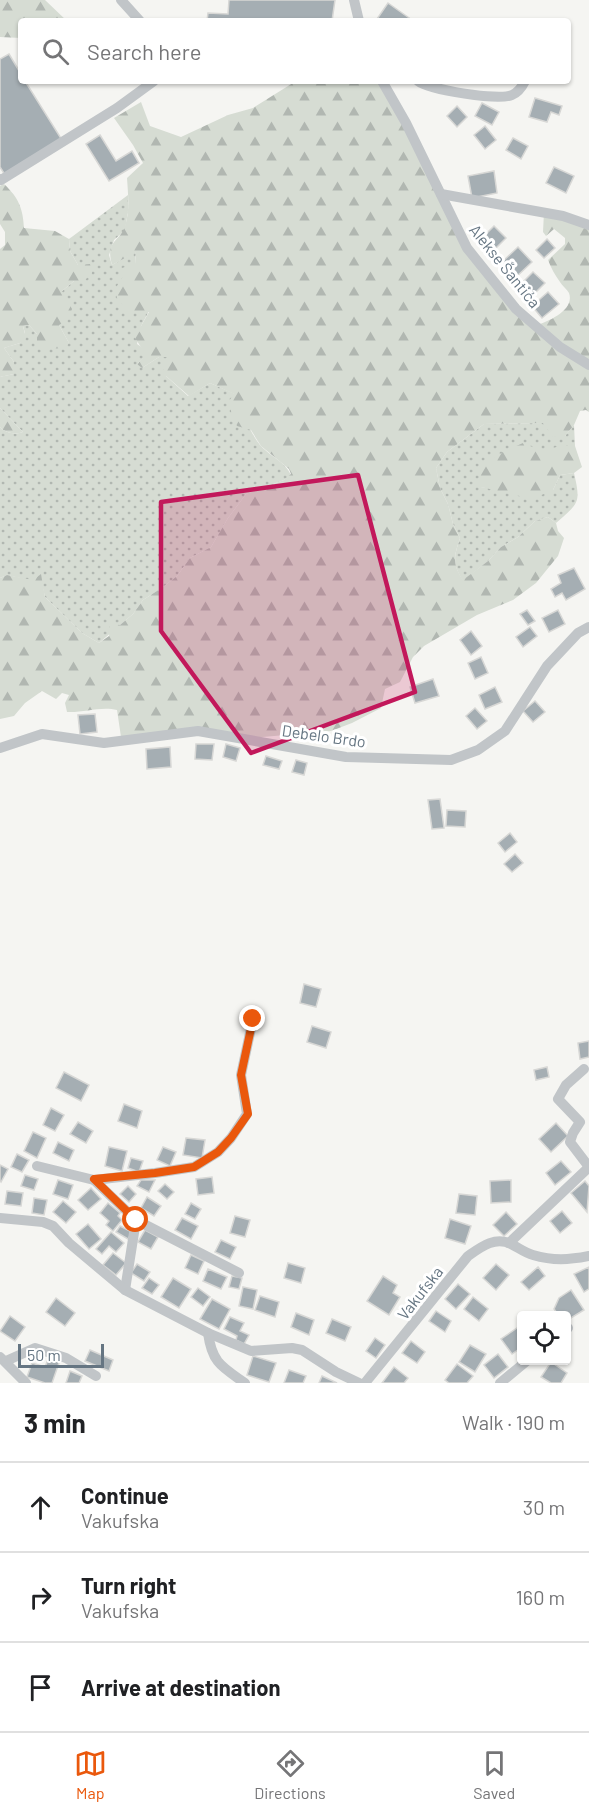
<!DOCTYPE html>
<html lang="en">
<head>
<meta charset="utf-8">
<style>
	:root { --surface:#fff; --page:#f6f6f6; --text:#202124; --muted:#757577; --line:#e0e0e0; --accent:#ea580c }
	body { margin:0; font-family:Barlow,sans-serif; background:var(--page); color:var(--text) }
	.controls { position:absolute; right:18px; bottom:18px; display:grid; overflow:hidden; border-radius:6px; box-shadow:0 2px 4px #0004 }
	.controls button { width:54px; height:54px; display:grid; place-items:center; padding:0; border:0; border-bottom:2px solid var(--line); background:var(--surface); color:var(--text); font:30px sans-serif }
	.scale { position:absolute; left:18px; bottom:15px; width:86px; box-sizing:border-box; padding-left:6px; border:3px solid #657582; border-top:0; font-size:16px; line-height:21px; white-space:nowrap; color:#657582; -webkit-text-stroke:4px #fff; paint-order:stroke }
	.stop { position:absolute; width:18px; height:18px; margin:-14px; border:4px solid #ea580c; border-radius:50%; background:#fff }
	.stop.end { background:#ea580c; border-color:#fff; box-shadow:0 2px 6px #0008 }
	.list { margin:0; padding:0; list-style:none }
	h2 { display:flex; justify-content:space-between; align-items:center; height:78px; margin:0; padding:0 24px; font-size:26px }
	h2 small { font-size:20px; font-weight:400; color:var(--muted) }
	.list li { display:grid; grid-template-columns:39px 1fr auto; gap:18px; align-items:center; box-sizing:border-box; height:90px; padding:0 24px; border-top:2px solid var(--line) }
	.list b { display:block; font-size:22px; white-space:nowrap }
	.list p { margin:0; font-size:20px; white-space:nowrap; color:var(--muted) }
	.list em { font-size:20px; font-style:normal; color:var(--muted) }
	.icon { flex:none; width:33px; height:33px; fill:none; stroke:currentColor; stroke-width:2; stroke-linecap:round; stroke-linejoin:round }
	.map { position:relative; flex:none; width:589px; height:1383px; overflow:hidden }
	.search { position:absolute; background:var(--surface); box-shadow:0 2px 4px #0004; left:18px; right:18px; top:18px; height:66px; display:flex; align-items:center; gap:15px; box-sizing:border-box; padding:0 21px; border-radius:6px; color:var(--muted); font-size:22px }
	.sheet { height:348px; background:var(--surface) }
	nav { display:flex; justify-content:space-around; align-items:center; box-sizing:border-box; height:84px; border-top:2px solid var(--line); background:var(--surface); font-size:16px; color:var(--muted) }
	nav a { display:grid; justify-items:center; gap:3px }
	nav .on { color:var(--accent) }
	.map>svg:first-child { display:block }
	.grass { fill:url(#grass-dots) }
	.forest { fill:url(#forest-firs) }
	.building { fill:#a5aeb3; stroke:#d7d7d5; stroke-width:1.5 }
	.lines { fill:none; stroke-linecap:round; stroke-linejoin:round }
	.street { stroke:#c1c5c8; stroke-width:10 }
	.route { stroke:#ea580c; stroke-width:8 }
	.marked { fill:#c2185b; fill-opacity:0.2; stroke:#c2185b; stroke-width:4.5; stroke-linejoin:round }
	.labels { text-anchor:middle; stroke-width:6; stroke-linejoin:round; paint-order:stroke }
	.street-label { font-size:16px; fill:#657582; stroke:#fff }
</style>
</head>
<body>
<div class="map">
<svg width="589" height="1383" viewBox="0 0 589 1383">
	<defs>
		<pattern id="grass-dots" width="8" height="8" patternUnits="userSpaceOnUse" patternTransform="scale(1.5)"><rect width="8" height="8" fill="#d6dcd3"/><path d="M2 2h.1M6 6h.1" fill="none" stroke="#b1b7b1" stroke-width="1.8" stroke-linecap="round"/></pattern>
		<pattern id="forest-firs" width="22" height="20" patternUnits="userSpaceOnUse" patternTransform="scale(1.5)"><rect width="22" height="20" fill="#d6dcd3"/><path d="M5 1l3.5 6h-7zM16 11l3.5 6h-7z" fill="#b1b7b1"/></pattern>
	</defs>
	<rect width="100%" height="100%" fill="#f5f5f2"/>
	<!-- grass -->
	<g class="grass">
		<path d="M 128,195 L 128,211 L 125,230 L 114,240 L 109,255 L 112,265 L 136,251 L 135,264 L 149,311 L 141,326 L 137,344 L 143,348 L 146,356 L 138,363 L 142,368 L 159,357 L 169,356 L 166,376 L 188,396 L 210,383 L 235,394 C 242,411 249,431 260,445 C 269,456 285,461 291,475 L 284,480 L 246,494 L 228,518 L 211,547 L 190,558 L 177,576 L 163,587 L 143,600 L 133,614 L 99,643 L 82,633 L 45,597 L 40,575 L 33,581 L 7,575 L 0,578 L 0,427 C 5,433 16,435 23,432 L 0,408 L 0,377 L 14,374 L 14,362 L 4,348 L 20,343 L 25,333 L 23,326 L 29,325 L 37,334 L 69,343 L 59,325 L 62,291 L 74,281 L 78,265 L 70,251 L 69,239 Z"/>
		<path d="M 543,423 L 565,436 L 574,425 L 575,446 C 539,446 511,469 481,487 L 496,489 L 553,490 L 560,475 L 574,473 C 581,503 579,503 556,523 L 548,517 L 535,521 L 518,537 L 501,547 L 488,561 L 463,581 C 452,564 454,556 460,538 L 453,524 L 448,504 L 440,488 L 436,468 L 447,452 L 484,424 Z"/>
	</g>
	<!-- forest -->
	<g class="forest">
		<polygon points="0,0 45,0 67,21 21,21 21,38 0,37"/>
		<path d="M 296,81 L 382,81 L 467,248 L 537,325 C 549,321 575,310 569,293 C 567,289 562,286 560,282 C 555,275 551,268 548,260 L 565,244 L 565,238 L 554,229 L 546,236 L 543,232 L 544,212 L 589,225 L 589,412 L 586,410 L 580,411 L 574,425 L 565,436 L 553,437 L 543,423 L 484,424 L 447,452 L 436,468 L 440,488 L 448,504 L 453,524 L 460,538 C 454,556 452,564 463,580 L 488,561 L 501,547 L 518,537 L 535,521 L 548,517 L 556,523 L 558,531 L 564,538 L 558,556 L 536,583 L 513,600 L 477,615 L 424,646 L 413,657 L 400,682 L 385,689 L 381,708 L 352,723 L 331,731 L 252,738 L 189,735 L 121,737 L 117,710 C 101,706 83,713 67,712 L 65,703 L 69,695 L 62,693 L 56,699 L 42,691 L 25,703 L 14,716 L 0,719 L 0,578 L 7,575 L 33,580 L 41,574 L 45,597 L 82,633 L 99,643 L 109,636 L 110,624 L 120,625 L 133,614 L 143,600 L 163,587 L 177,576 L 190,558 L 211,547 L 228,518 L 246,494 L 284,480 L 291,474 L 289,469 L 261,446 L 251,430 L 237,426 L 232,416 L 229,401 L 234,394 L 210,383 L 189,396 L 166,376 L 162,366 L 168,357 L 159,357 L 142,368 L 137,364 L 145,356 C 143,347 136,342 132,332 L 141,326 L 149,312 L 127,311 L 117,298 L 115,289 L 124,275 L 122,268 L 135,264 L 136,252 L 112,265 C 105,240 120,242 125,226 C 130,211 128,194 127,178 L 143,163 L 133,145 L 114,118 L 141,102 L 150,126 L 181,137 L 228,115 L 253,108 Z"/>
		<path d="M 4,184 C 19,198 23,209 24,228 L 55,231 L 69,239 L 70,251 L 78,265 L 90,264 L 92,273 L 84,281 L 74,281 L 62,291 L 72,309 L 68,320 L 59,325 L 69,343 L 65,348 L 46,349 L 37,343 L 37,334 L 29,325 L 23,326 L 26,338 L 20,343 L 4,348 L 14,362 L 14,374 L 0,377 L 0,249 L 5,245 L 5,232 L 0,224 L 0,186 Z"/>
		<path d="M 0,408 L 23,432 C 16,435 5,433 0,427 Z"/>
		<polygon points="523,443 542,451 560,446 575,446 582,467 574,473 560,475 553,490 532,499 481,487 480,476 482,465 503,452"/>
	</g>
	<!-- building -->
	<g class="building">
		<polygon points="229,0 335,0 332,21 207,21 208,13 228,14"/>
		<polygon points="388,3 412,20 411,21 380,21 377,19"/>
		<polygon points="9,54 21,74 21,81 25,81 62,140 5,175 0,167 0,59"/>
		<polygon points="535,98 562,106 559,115 551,112 547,122 529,117"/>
		<polygon points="482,103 499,112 492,125 475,116"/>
		<polygon points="457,106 467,117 457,127 447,116"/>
		<polygon points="485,126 496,140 485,149 474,135"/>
		<polygon points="100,135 116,161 132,151 139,163 109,181 86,144"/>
		<polygon points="513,138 528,146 521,159 506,150"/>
		<polygon points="554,167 574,176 566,193 546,183"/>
		<polygon points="494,171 497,193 472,198 468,176"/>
		<polygon points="494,226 506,238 496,248 484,236"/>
		<polygon points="547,239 555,248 544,258 536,250"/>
		<polygon points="518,247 532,262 515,278 501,263"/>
		<polygon points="533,272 545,283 529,299 518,287"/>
		<polygon points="548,292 559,304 542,318 532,306"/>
		<polygon points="574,568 585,589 566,600 562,593 555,597 551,589 561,583 558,575"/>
		<polygon points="527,610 535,621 528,625 520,614"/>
		<polygon points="558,610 565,624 549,632 542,618"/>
		<polygon points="530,627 537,636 523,647 516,637"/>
		<polygon points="471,631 482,646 471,655 460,640"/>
		<polygon points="481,657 488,673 475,679 468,663"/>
		<polygon points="433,679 439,696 415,703 410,687"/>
		<polygon points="495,687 502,702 485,709 479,695"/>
		<polygon points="535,701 545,712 533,722 523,711"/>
		<polygon points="475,708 487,721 477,729 466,716"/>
		<polygon points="95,714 97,732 80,734 78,715"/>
		<polygon points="196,744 214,744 212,760 195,759"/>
		<polygon points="226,744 240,748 236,761 223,757"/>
		<polygon points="170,747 171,767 147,769 146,749"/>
		<polygon points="266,756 282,761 279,769 263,765"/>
		<polygon points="296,760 307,763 304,775 292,772"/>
		<polygon points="440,799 444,828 432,829 428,800"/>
		<polygon points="447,810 466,811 465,827 446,826"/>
		<polygon points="510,833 517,842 505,852 498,843"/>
		<polygon points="515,854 523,863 512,872 504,864"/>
		<polygon points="304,984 321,989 316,1007 300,1003"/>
		<polygon points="312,1026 331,1032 326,1048 307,1042"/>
		<polygon points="589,1041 589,1057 580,1059 578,1043"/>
		<polygon points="547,1067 549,1077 536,1080 534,1070"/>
		<polygon points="64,1072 89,1085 81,1101 56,1088"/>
		<polygon points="124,1104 142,1111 137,1128 118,1121"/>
		<polygon points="51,1108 64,1115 55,1131 43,1125"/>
		<polygon points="78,1122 93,1131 86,1143 70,1134"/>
		<polygon points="556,1123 568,1136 551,1152 539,1139"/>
		<polygon points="33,1132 46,1138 37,1158 24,1151"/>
		<polygon points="186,1138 205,1140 202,1158 183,1155"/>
		<polygon points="58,1142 74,1150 69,1161 53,1153"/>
		<polygon points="109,1147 127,1151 122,1171 105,1166"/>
		<polygon points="163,1147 176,1152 170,1166 157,1160"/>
		<polygon points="17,1154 29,1160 22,1172 11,1167"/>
		<polygon points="131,1158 143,1161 139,1172 128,1168"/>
		<polygon points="561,1161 571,1172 555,1185 546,1173"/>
		<polygon points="0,1165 8,1169 1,1182 0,1181"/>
		<polygon points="25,1175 38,1179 34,1190 21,1186"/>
		<polygon points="212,1177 214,1193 198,1195 196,1179"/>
		<polygon points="58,1180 73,1185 68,1199 53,1194"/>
		<polygon points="141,1180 155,1180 149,1192 137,1186"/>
		<polygon points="511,1180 511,1202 491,1203 490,1181"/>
		<polygon points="585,1181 589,1186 587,1212 571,1193"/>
		<polygon points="165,1184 174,1192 167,1199 158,1191"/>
		<polygon points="128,1186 136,1194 129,1202 120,1194"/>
		<polygon points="91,1188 101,1199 88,1210 78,1200"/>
		<polygon points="7,1191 23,1193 21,1206 5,1204"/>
		<polygon points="459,1194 477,1196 475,1215 456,1213"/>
		<polygon points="147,1197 161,1206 154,1216 141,1208"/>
		<polygon points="34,1198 47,1200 44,1215 32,1213"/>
		<polygon points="63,1201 76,1212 66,1223 53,1212"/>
		<polygon points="108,1203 120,1213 118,1216 122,1220 113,1231 106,1225 109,1221 100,1213"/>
		<polygon points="191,1203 201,1209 195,1219 185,1214"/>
		<polygon points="562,1211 572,1223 560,1233 550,1221"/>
		<polygon points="506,1212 517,1224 504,1236 493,1225"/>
		<polygon points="235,1216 250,1220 245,1237 230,1233"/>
		<polygon points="182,1218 198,1226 191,1239 175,1230"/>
		<polygon points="450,1219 471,1226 465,1244 445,1238"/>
		<polygon points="88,1224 101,1239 89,1249 76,1234"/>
		<polygon points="120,1226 132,1232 128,1239 116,1232"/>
		<polygon points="145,1230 158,1237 151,1249 138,1242"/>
		<polygon points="111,1232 124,1243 116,1252 109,1246 102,1254 96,1249"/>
		<polygon points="221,1240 236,1247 230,1259 215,1252"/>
		<polygon points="113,1253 126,1263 116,1275 103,1265"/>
		<polygon points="191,1255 204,1261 198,1274 185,1268"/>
		<polygon points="288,1263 305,1268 301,1283 284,1278"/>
		<polygon points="137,1264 150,1272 144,1281 131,1273"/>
		<polygon points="496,1264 509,1275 496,1290 483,1278"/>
		<polygon points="538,1267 545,1276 529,1290 521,1282"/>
		<polygon points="589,1267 589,1289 584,1292 574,1274"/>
		<polygon points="208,1269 227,1277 221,1289 203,1281"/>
		<polygon points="232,1276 242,1278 239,1289 229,1287"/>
		<polygon points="383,1276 397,1285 393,1293 400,1297 389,1315 367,1301"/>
		<polygon points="149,1278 159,1285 152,1294 142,1288"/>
		<polygon points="173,1278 191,1289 179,1308 161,1297"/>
		<polygon points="458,1284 470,1294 456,1309 445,1299"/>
		<polygon points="243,1287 257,1290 253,1309 239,1306"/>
		<polygon points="198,1288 210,1297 203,1306 191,1297"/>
		<polygon points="571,1290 584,1310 566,1321 566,1316 559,1316 554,1309 559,1298"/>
		<polygon points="260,1296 279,1302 275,1317 255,1310"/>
		<polygon points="473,1297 488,1309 479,1321 464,1309"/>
		<polygon points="56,1298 75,1313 65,1326 46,1312"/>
		<polygon points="212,1299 230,1309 219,1329 200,1319"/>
		<polygon points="436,1311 451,1321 445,1332 429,1321"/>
		<polygon points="296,1313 314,1320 309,1335 291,1327"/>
		<polygon points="10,1316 25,1327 15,1341 0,1331"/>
		<polygon points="230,1317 244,1323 240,1331 249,1335 244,1344 236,1340 237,1336 224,1329"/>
		<polygon points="332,1319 351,1327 345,1341 326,1333"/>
		<polygon points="517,1328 522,1334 522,1347 512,1354 501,1339"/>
		<polygon points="375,1338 385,1345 376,1358 366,1351"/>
		<polygon points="411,1341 425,1352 417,1363 402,1353"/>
		<polygon points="470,1345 486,1354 475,1372 459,1362"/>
		<polygon points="90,1350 113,1360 109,1371 85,1361"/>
		<polygon points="498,1354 508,1367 494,1378 484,1365"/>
		<polygon points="253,1356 276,1363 269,1382 247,1375"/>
		<polygon points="49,1357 60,1360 52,1383 45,1383 27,1377 32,1363 45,1367"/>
		<polygon points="551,1362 567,1373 561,1383 551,1383 541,1377"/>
		<polygon points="457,1364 473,1376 467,1383 449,1383 445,1380"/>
		<polygon points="394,1367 408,1378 404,1383 382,1383"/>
		<polygon points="289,1370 306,1376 303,1383 284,1383"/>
		<polygon points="70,1371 82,1376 79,1383 66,1383"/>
		<polygon points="322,1376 337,1383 319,1383"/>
	</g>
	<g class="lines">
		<!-- street -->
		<g class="street">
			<polyline points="121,0 140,21"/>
			<polyline points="354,0 359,21"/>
			<polyline points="382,81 406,123 467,248 516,309 560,347 589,365"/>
			<path d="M 418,81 C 430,90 499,101 512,95 C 519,92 522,87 525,81"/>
			<polyline points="0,179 1,180 117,108 154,81"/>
			<polyline points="441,194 563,216 589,225"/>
			<polyline points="0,748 42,734 104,743 198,731 346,757 451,760 478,750 505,731 547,666 578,633 589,627"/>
			<polyline points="584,1069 566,1085 558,1099 580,1122 573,1133 570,1142 589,1167"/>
			<polyline points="37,1166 94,1180 136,1220 125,1290"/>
			<polyline points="94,1180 155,1173 194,1167 218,1152 231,1138 247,1114 241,1075 253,1019"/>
			<polyline points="0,1218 43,1222 53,1226 69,1243 125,1290 208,1333 251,1351 292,1348 302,1350 336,1372 359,1383"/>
			<polyline points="136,1220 239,1273"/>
			<polyline points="509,1243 589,1167"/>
			<polyline points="566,1329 568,1328"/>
			<path d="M 208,1333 C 212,1363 222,1367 245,1383"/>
			<polyline points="0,1357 26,1383"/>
			<polyline points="6,1361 35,1348 66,1358 96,1376"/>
			<path d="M 365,1383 L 468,1256 C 481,1247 495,1236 511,1244 C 519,1248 525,1253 533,1255 C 553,1261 569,1260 589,1256"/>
			<polyline points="500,1383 528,1360"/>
		</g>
	</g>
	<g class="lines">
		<!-- route -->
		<polyline class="route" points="136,1220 94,1179 155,1173 194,1167 218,1152 231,1138 248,1114 241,1075 253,1019"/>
	</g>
	<!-- marked area -->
	<path class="marked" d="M 358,475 L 415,692 L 251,753 L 161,631 L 161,502 Z"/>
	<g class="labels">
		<!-- street labels -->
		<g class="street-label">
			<text transform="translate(505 266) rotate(51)" y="6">Alekse Šantića</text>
			<text transform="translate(324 736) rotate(8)" y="6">Debelo Brdo</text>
			<text transform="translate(420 1293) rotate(-52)" y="6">Vakufska</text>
		</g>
	</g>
</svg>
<div class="controls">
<button><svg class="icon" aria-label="locate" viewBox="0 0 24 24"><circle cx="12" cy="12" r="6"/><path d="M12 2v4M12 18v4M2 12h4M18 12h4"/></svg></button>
</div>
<div class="scale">50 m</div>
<div class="stop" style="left:136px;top:1220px"></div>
<div class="stop end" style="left:253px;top:1019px"></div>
<div class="search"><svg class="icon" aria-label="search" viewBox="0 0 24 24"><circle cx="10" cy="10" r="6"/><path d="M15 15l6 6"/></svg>Search here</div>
</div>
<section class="sheet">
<h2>3 min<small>Walk · 190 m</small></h2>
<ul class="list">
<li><svg class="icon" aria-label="ahead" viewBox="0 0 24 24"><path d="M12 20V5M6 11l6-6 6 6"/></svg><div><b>Continue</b><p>Vakufska</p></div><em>30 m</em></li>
<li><svg class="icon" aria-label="right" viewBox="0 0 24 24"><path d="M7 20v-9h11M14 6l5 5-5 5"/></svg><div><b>Turn right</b><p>Vakufska</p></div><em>160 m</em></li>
<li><svg class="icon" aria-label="arrive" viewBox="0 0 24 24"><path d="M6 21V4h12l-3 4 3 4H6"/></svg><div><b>Arrive at destination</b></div></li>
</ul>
</section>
<nav>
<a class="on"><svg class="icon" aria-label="map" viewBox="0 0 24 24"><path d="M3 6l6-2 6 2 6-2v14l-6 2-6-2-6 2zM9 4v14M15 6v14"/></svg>Map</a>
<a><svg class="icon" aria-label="directions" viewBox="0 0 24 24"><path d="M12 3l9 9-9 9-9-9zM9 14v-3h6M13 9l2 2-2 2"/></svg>Directions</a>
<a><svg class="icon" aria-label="saved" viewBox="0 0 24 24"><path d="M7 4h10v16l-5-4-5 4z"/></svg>Saved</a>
</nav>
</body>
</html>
